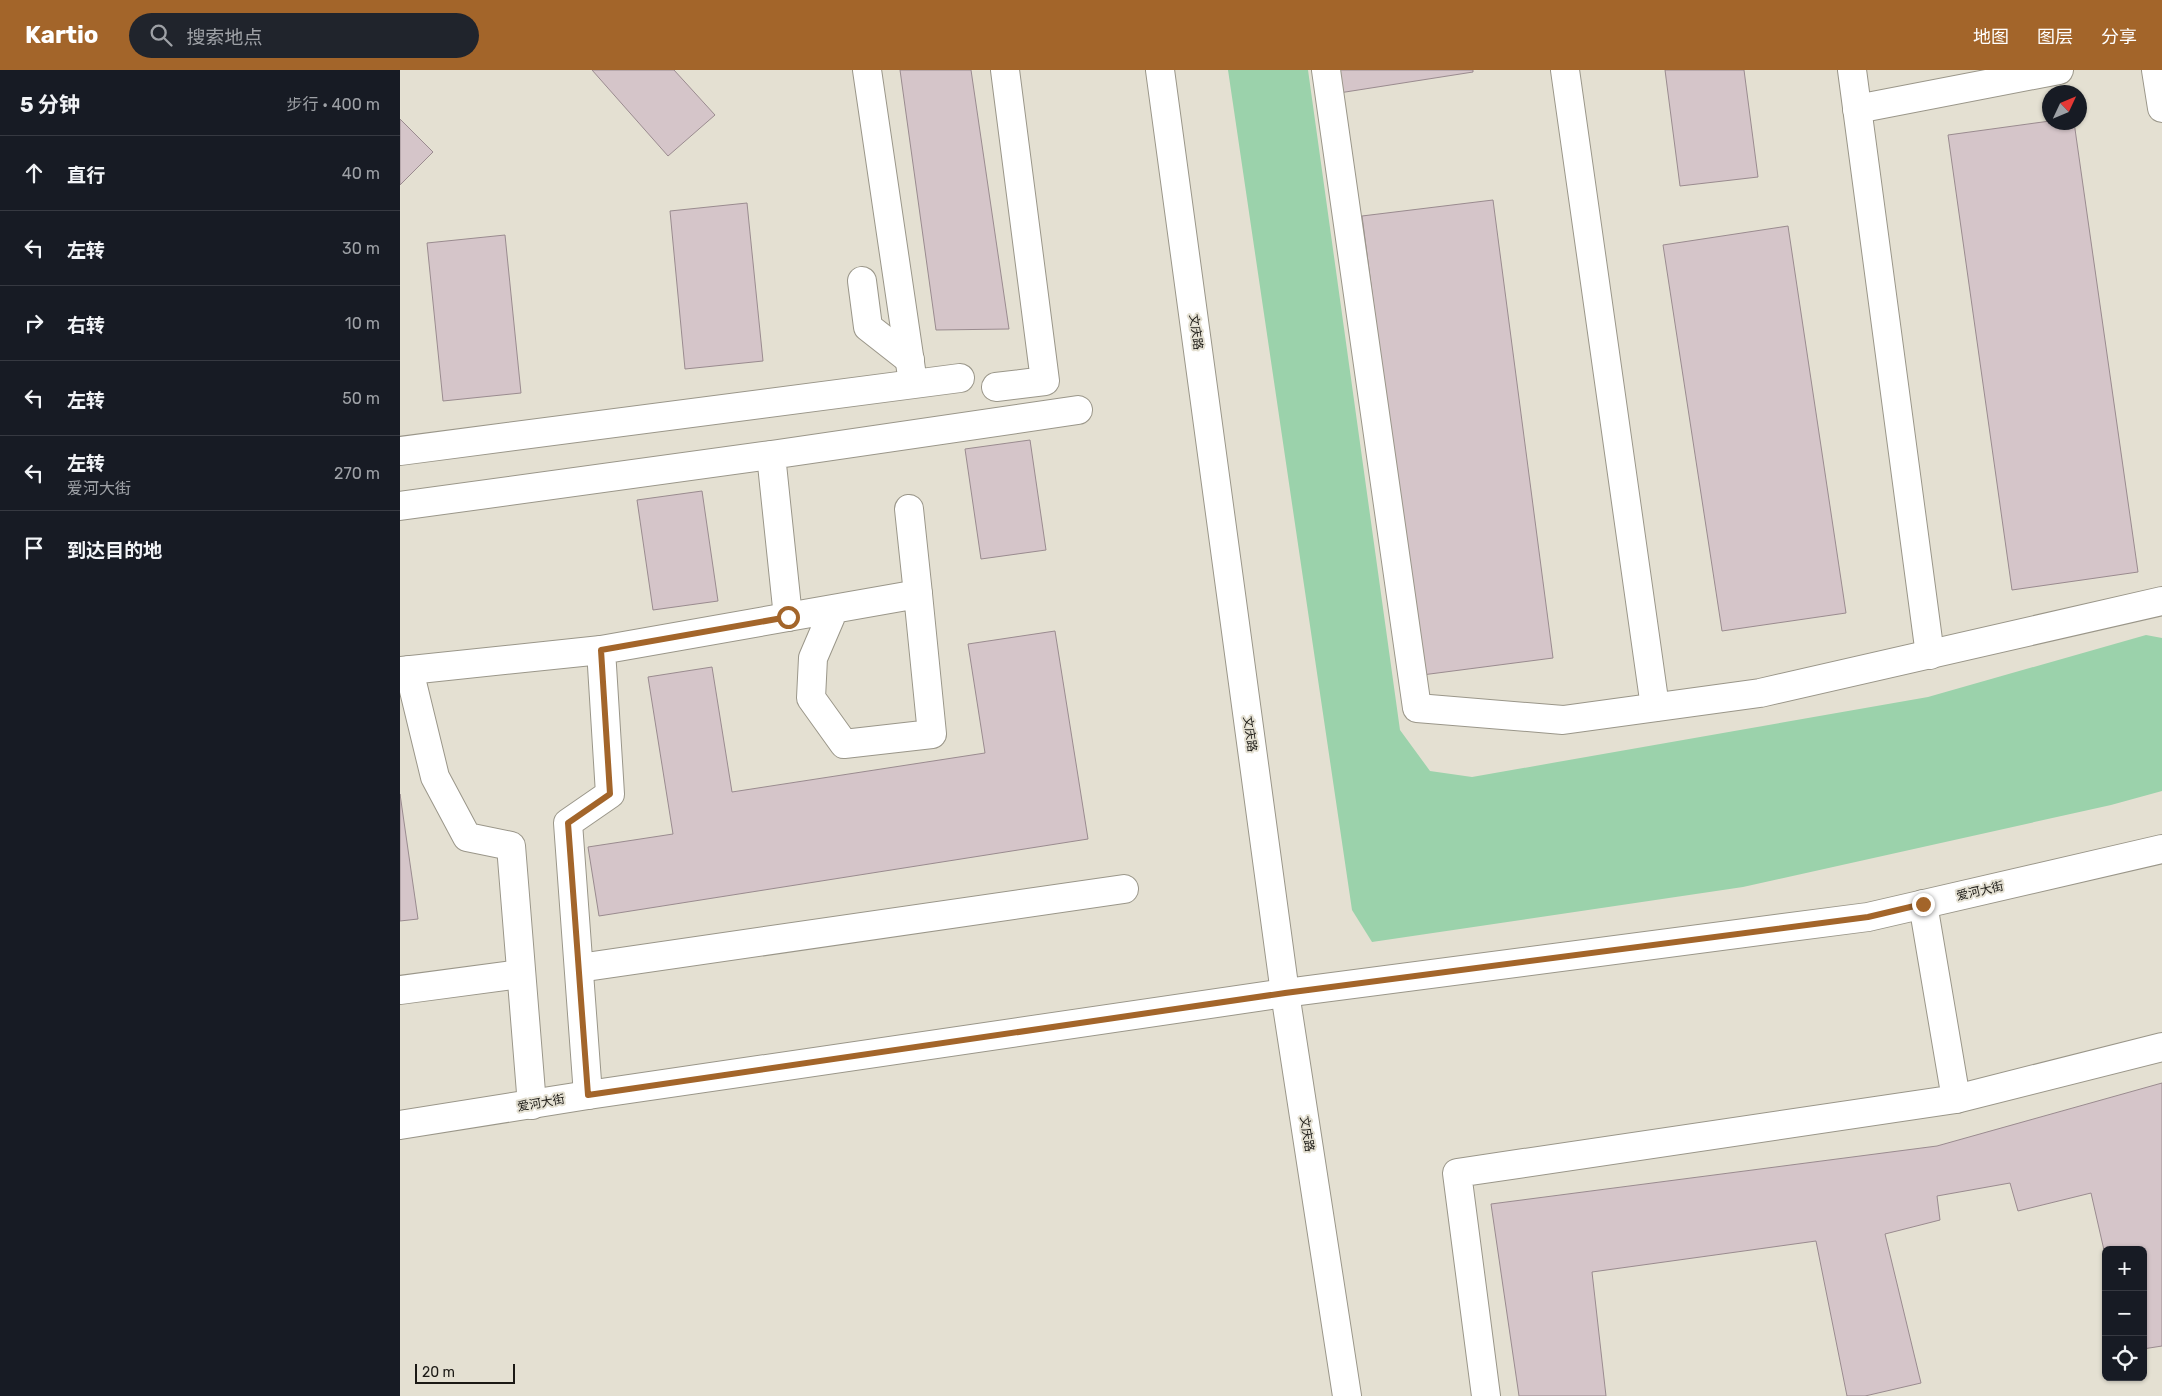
<!DOCTYPE html>
<html lang="zh">
<head>
<meta charset="utf-8">
<style>
	:root { --surface:#171b24; --page:#20242c; --text:#f1f3f6; --muted:#9ea1a6; --line:#363941; --accent:#a3652a }
	body { margin:0; font-family:Rubik,"Noto Sans SC",sans-serif; background:var(--page); color:var(--text) }
	.controls { position:absolute; right:15px; bottom:15px; display:grid; overflow:hidden; border-radius:8px; box-shadow:0 1px 4px #0004 }
	.controls button { width:45px; height:45px; display:grid; place-items:center; padding:0; border:0; border-bottom:1px solid var(--line); background:var(--surface); color:var(--text); font:25px sans-serif }
	.compass { position:absolute; left:1642px; top:15px; width:45px; height:45px; border-radius:50%; background:var(--surface); box-shadow:0 1px 4px #0004; rotate:46deg }
	.scale { position:absolute; left:15px; bottom:12px; width:100px; box-sizing:border-box; padding-left:5px; border:2px solid #1b1915; border-top:0; font-size:14px; line-height:18px; white-space:nowrap; color:#1b1915; -webkit-text-stroke:4px #e4e0d2; paint-order:stroke }
	.stop { position:absolute; width:15px; height:15px; margin:-11px; border:4px solid #a3652a; border-radius:50%; background:#fff }
	.stop.end { background:#a3652a; border-color:#fff; box-shadow:0 1px 5px #0008 }
	.list { margin:0; padding:0; list-style:none }
	h2 { display:flex; justify-content:space-between; align-items:center; height:65px; margin:0; padding:0 20px; font-size:21px }
	h2 small { font-size:16px; font-weight:400; color:var(--muted) }
	.list li { display:grid; grid-template-columns:32px 1fr auto; gap:15px; align-items:center; box-sizing:border-box; height:75px; padding:0 20px; border-top:1px solid var(--line) }
	.list b { display:block; font-size:19px; white-space:nowrap }
	.list p { margin:0; font-size:16px; white-space:nowrap; color:var(--muted) }
	.list em { font-size:16px; font-style:normal; color:var(--muted) }
	.icon { flex:none; width:28px; height:28px; fill:none; stroke:currentColor; stroke-width:2; stroke-linecap:round; stroke-linejoin:round }
	.map { position:relative; flex:none; width:1762px; height:1326px; overflow:hidden }
	header { display:flex; align-items:center; gap:30px; box-sizing:border-box; height:70px; padding:0 25px; background:var(--accent); color:#fff }
	header strong { font-size:24px }
	nav { display:flex; gap:28px; margin-inline-start:auto; font-size:18px }
	.search { width:350px; height:45px; background:var(--page); display:flex; align-items:center; gap:12px; box-sizing:border-box; padding:0 18px; border-radius:28px; color:var(--muted); font-size:19px }
	main { display:flex }
	aside { flex:1; background:var(--surface) }
	.map>svg:first-child { display:block }
	.green { fill:#9bd2ab }
	.building { fill:#d5c5c9; stroke:#9a8b8f }
	.lines { fill:none; stroke-linecap:round; stroke-linejoin:round }
	.minor-casing { stroke:#9a9689; stroke-width:30 }
	.tertiary-casing { stroke:#9a9689; stroke-width:30 }
	.minor { stroke:#fff; stroke-width:28 }
	.tertiary { stroke:#fff; stroke-width:28 }
	.route { stroke:#a3652a; stroke-width:6 }
	.labels { text-anchor:middle; stroke-width:4; stroke-linejoin:round; paint-order:stroke }
	.street-label { font-size:12px; fill:#1b1915; stroke:#e4e0d2 }
</style>
</head>
<body>
<header>
<strong>Kartio</strong>
<div class="search"><svg class="icon" aria-label="search" viewBox="0 0 24 24"><circle cx="10" cy="10" r="6"/><path d="M15 15l6 6"/></svg>搜索地点</div>
<nav><a>地图</a><a>图层</a><a>分享</a></nav>
</header>
<main>
<aside>
<h2>5 分钟<small>步行 · 400 m</small></h2>
<ul class="list">
<li><svg class="icon" aria-label="ahead" viewBox="0 0 24 24"><path d="M12 20V5M6 11l6-6 6 6"/></svg><div><b>直行</b></div><em>40 m</em></li>
<li><svg class="icon" aria-label="left" viewBox="0 0 24 24"><path d="M17 20v-9H6M10 6l-5 5 5 5"/></svg><div><b>左转</b></div><em>30 m</em></li>
<li><svg class="icon" aria-label="right" viewBox="0 0 24 24"><path d="M7 20v-9h11M14 6l5 5-5 5"/></svg><div><b>右转</b></div><em>10 m</em></li>
<li><svg class="icon" aria-label="left" viewBox="0 0 24 24"><path d="M17 20v-9H6M10 6l-5 5 5 5"/></svg><div><b>左转</b></div><em>50 m</em></li>
<li><svg class="icon" aria-label="left" viewBox="0 0 24 24"><path d="M17 20v-9H6M10 6l-5 5 5 5"/></svg><div><b>左转</b><p>爱河大街</p></div><em>270 m</em></li>
<li><svg class="icon" aria-label="arrive" viewBox="0 0 24 24"><path d="M6 21V4h12l-3 4 3 4H6"/></svg><div><b>到达目的地</b></div></li>
</ul>
</aside>
<div class="map">
<svg width="1762" height="1326" viewBox="0 0 1762 1326">
	<rect width="100%" height="100%" fill="#e4e0d2"/>
	<!-- green -->
	<polygon class="green" points="828,0 908,0 1000,660 1030,701 1072,707 1528,627 1746,565 1762,568 1762,721 1711,735 1343,817 972,872 952,840"/>
	<!-- building -->
	<g class="building">
		<polygon points="192,0 274,0 315,45 268,86"/>
		<polygon points="500,0 571,0 609,259 536,260"/>
		<polygon points="936,0 1073,0 1073,2 939,23"/>
		<polygon points="1265,0 1344,0 1358,107 1280,116"/>
		<polygon points="0,49 33,82 0,115"/>
		<polygon points="1650,51 1650,52 1674,52 1738,502 1612,520 1548,65"/>
		<polygon points="1093,130 1153,588 1022,605 962,146"/>
		<polygon points="347,133 363,291 285,299 270,141"/>
		<polygon points="1388,156 1446,543 1322,561 1263,175"/>
		<polygon points="105,165 121,323 43,331 27,173"/>
		<polygon points="630,370 646,480 581,489 565,379"/>
		<polygon points="302,421 318,531 253,540 237,430"/>
		<polygon points="655,561 688,769 199,846 188,777 273,764 248,607 312,597 332,722 585,683 568,574"/>
		<polygon points="0,724 18,849 0,851"/>
		<polygon points="1762,1013 1762,1276 1743,1279 1743,1180 1706,1180 1706,1189 1691,1123 1618,1141 1610,1113 1537,1126 1540,1150 1485,1164 1521,1313 1465,1326 1447,1326 1416,1171 1192,1202 1206,1326 1119,1326 1091,1134 1537,1076"/>
	</g>
	<g class="lines">
		<defs>
			<g id="minor">
				<polyline points="467,0 513,313"/>
				<polyline points="926,0 1017,638 1163,650 1360,623 1762,531"/>
				<polyline points="1165,0 1255,637"/>
				<polyline points="1452,0 1530,585"/>
				<polyline points="1756,0 1762,38"/>
				<polyline points="1457,39 1659,0"/>
				<polyline points="462,211 468,257 510,290"/>
				<polyline points="596,317 645,311 605,0"/>
				<polyline points="0,381 560,308"/>
				<polyline points="0,436 371,385"/>
				<polyline points="509,439 518,524"/>
				<polyline points="388,547 371,385 678,340"/>
				<polyline points="9,600 35,707 67,767 111,776 132,1035"/>
				<polyline points="0,601 201,580"/>
				<polyline points="179,898 724,819"/>
				<polyline points="0,920 121,904"/>
				<polyline points="188,1025 168,753 210,724 201,580 518,524 532,664 444,674 411,628 413,588 434,539"/>
				<polyline points="1556,1029 1762,977"/>
				<polyline points="1086,1326 1057,1103 1556,1029 1523,834"/>
			</g>
			<g id="tertiary">
				<polyline points="760,0 885,923 947,1326"/>
				<polyline points="0,1055 188,1025 885,923 1468,847 1762,779"/>
			</g>
		</defs>
		<!-- minor casing -->
		<use href="#minor" class="minor-casing"/>
		<!-- tertiary casing -->
		<use href="#tertiary" class="tertiary-casing"/>
		<!-- minor -->
		<use href="#minor" class="minor"/>
		<!-- tertiary -->
		<use href="#tertiary" class="tertiary"/>
	</g>
	<g class="lines">
		<!-- route -->
		<polyline class="route" points="388,547 201,580 210,724 168,753 188,1025 885,923 1468,847 1523,834"/>
	</g>
	<g class="labels">
		<!-- street labels -->
		<g class="street-label">
			<text transform="translate(796 262) rotate(82)" y="4">文庆路</text>
			<text transform="translate(850 664) rotate(82)" y="4">文庆路</text>
			<text transform="translate(1580 821) rotate(-13)" y="4">爱河大街</text>
			<text transform="translate(141 1033) rotate(-10)" y="4">爱河大街</text>
			<text transform="translate(907 1064) rotate(81)" y="4">文庆路</text>
		</g>
	</g>
</svg>
<div class="controls">
<button>+</button>
<button>−</button>
<button><svg class="icon" aria-label="locate" viewBox="0 0 24 24"><circle cx="12" cy="12" r="6"/><path d="M12 2v4M12 18v4M2 12h4M18 12h4"/></svg></button>
</div>
<svg class="compass" viewBox="-18 -18 36 36"><path d="M0-13l5 13h-10z" fill="#e53935"/><path d="M0 13l5-13h-10z" fill="#9ea1a6"/></svg>
<div class="scale">20 m</div>
<div class="stop" style="left:388px;top:547px"></div>
<div class="stop end" style="left:1523px;top:834px"></div>
</div>
</main>
</body>
</html>
